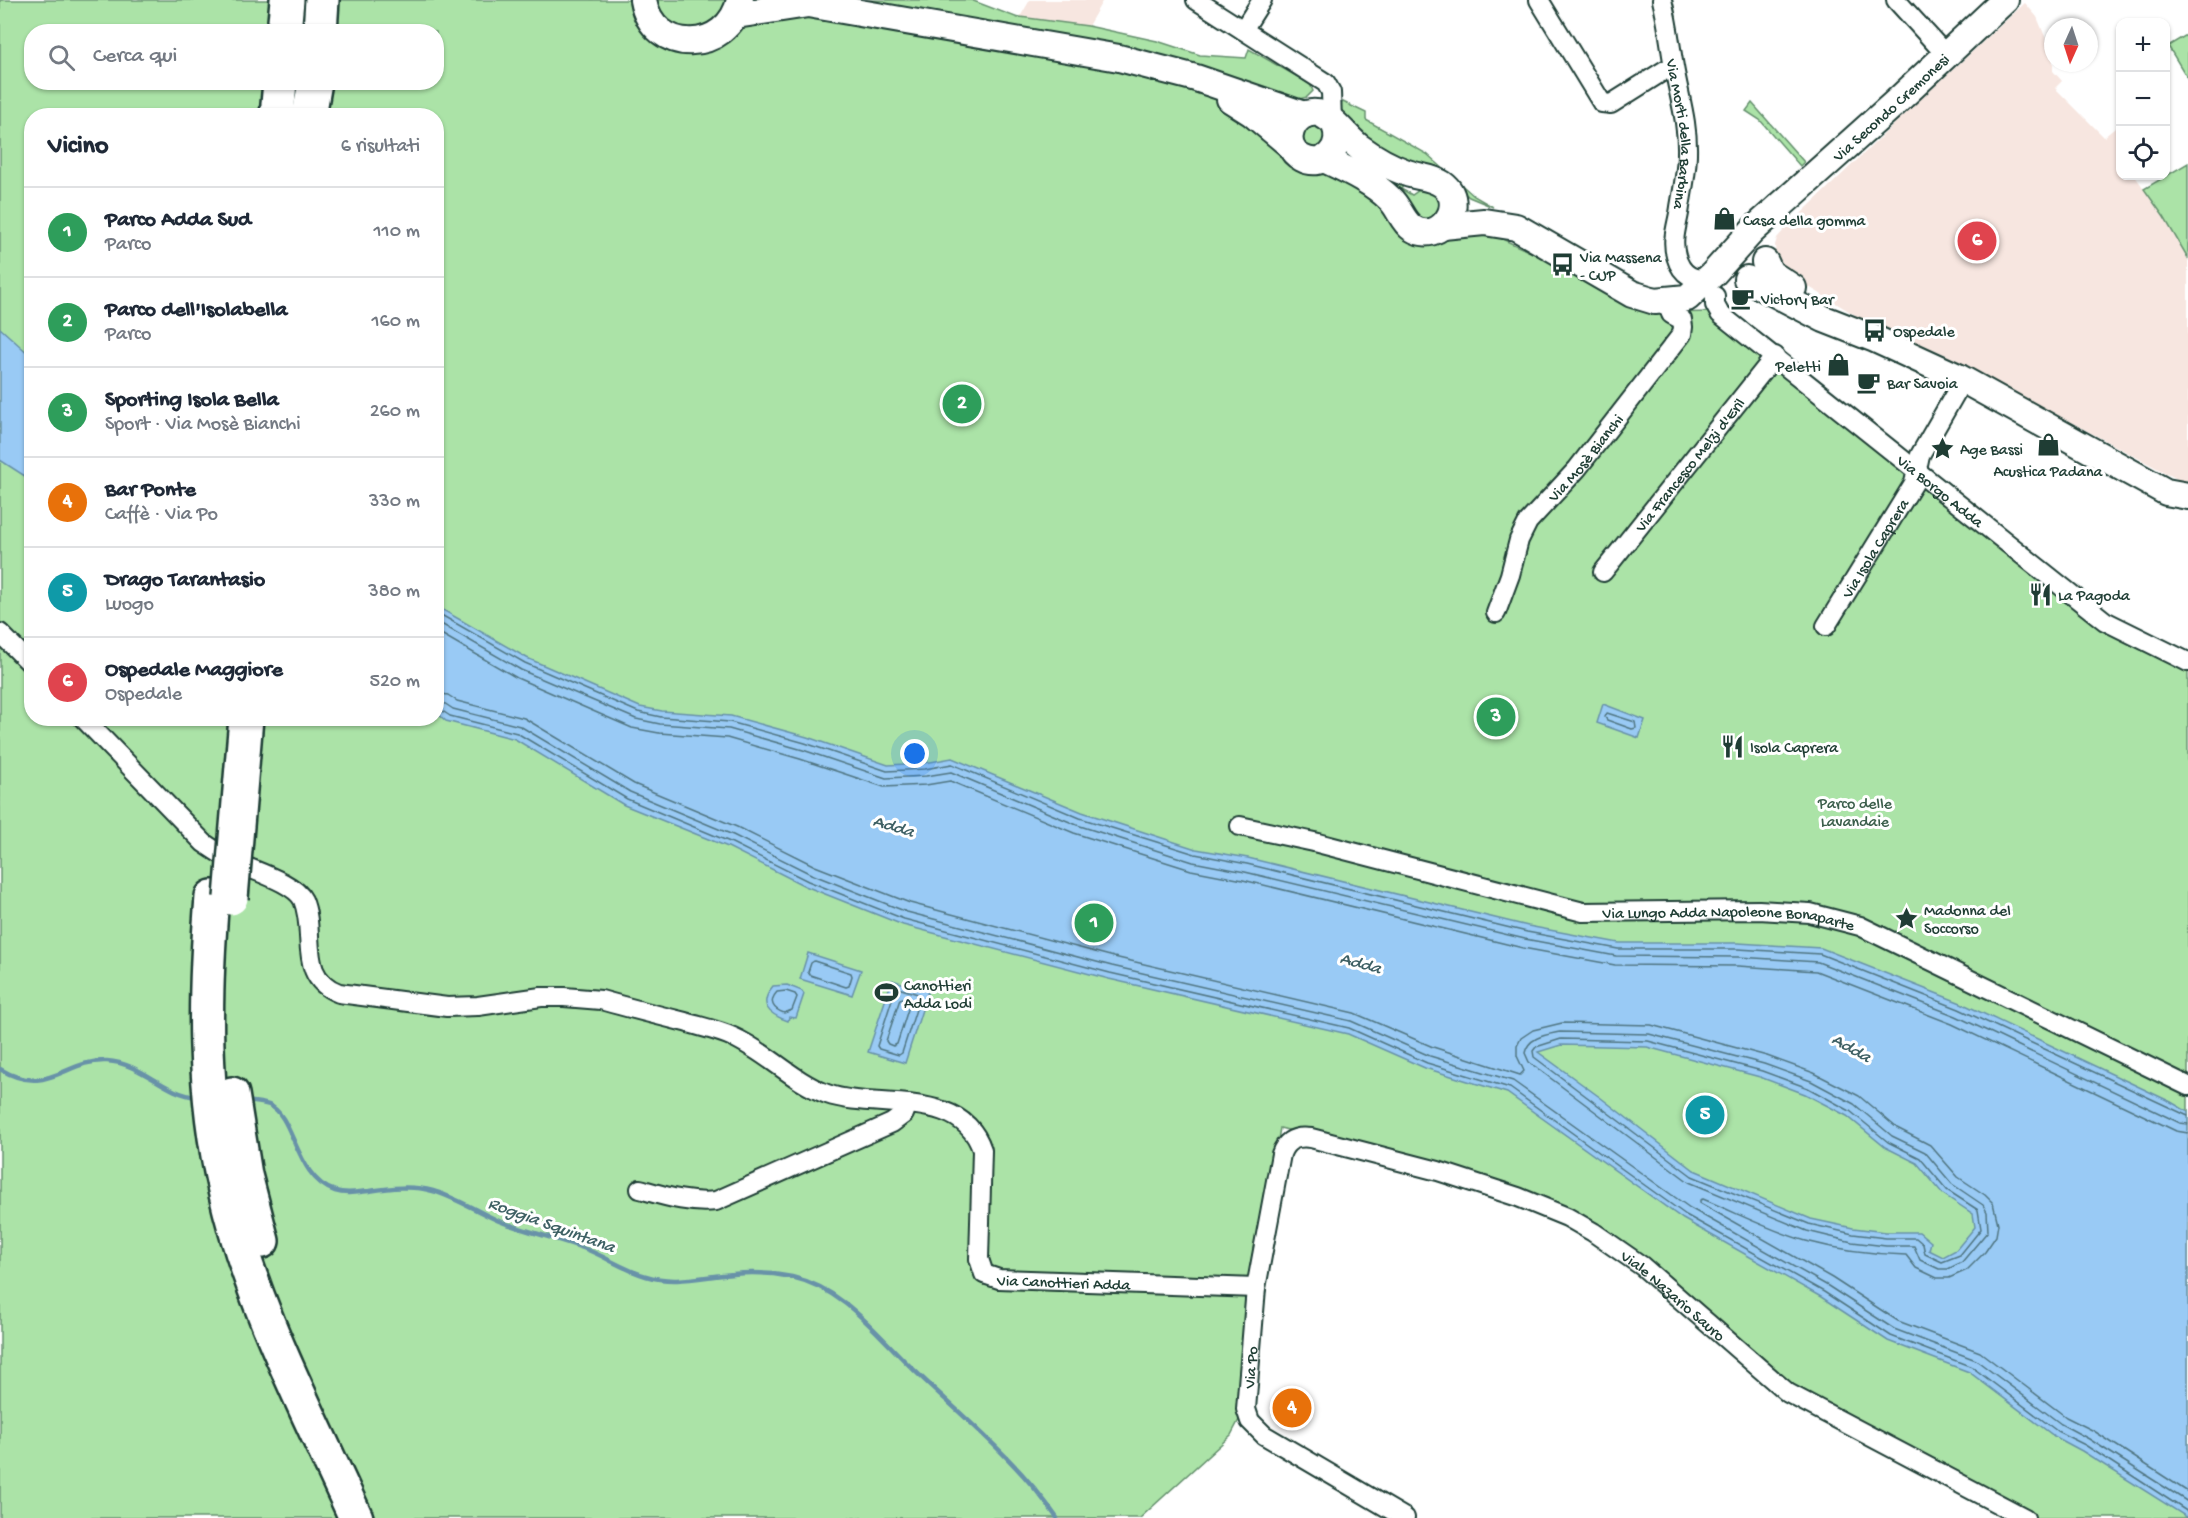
<!DOCTYPE html>
<html lang="it">
<head>
<meta charset="utf-8">
<style>
	:root { --surface:#fff; --page:#f6f6f7; --text:#1f2937; --muted:#747a83; --line:#e0e1e3; --accent:#1f3d34 }
	body { margin:0; font-family:"Gochi Hand",sans-serif; background:var(--page); color:var(--text) }
	.controls { position:absolute; right:18px; top:18px; display:grid; overflow:hidden; border-radius:12px; box-shadow:0 2px 4px #0004 }
	.controls button { width:54px; height:54px; display:grid; place-items:center; padding:0; border:0; border-bottom:2px solid var(--line); background:var(--surface); color:var(--text); font:30px sans-serif }
	.compass { position:absolute; left:2044px; top:18px; width:54px; height:54px; border-radius:50%; background:var(--surface); box-shadow:0 2px 4px #0004; rotate:183deg }
	.you { position:absolute; left:915px; top:754px; width:21px; height:21px; margin:-15px; border:4px solid #fff; border-radius:50%; background:#1a73e8; box-shadow:0 0 0 9px #1a73e833 }
	.badge { display:grid; place-items:center; width:39px; height:39px; border-radius:50%; background:var(--accent); color:#fff; font-size:20px; font-weight:700 }
	.pin { position:absolute; translate:-50% -50%; border:3px solid #fff; box-shadow:0 2px 6px #0006 }
	.list { margin:0; padding:0; list-style:none }
	h2 { display:flex; justify-content:space-between; align-items:center; height:78px; margin:0; padding:0 24px; font-size:26px }
	h2 small { font-size:20px; font-weight:400; color:var(--muted) }
	.list li { display:grid; grid-template-columns:39px 1fr auto; gap:18px; align-items:center; box-sizing:border-box; height:90px; padding:0 24px; border-top:2px solid var(--line) }
	.list b { display:block; font-size:22px; white-space:nowrap }
	.list p { margin:0; font-size:20px; white-space:nowrap; color:var(--muted) }
	.list em { font-size:20px; font-style:normal; color:var(--muted) }
	.icon { flex:none; width:33px; height:33px; fill:none; stroke:currentColor; stroke-width:2; stroke-linecap:round; stroke-linejoin:round }
	.map { position:relative; flex:none; width:2188px; height:1518px; overflow:hidden }
	.search { position:absolute; background:var(--surface); box-shadow:0 2px 4px #0004; left:24px; top:24px; width:420px; height:66px; display:flex; align-items:center; gap:15px; box-sizing:border-box; padding:0 21px; border-radius:24px; color:var(--muted); font-size:22px }
	.panel { position:absolute; background:var(--surface); box-shadow:0 2px 4px #0004; left:24px; top:108px; width:420px; height:618px; border-radius:24px }
	.map>svg:first-child { display:block }
	.built { fill:#f7e6e0 }
	.green { fill:#abe3a7; stroke:#65906e; stroke-width:1.5; fill-rule:evenodd }
	.water { fill:#99caf5; stroke:#6892a8; stroke-width:1.5; fill-rule:evenodd }
	.lines { fill:none; stroke-linecap:round; stroke-linejoin:round }
	.shore { stroke:#507581; stroke-width:1.5 }
	.stream { stroke:#6892a8; stroke-width:4.5 }
	.street-casing { stroke:#1f3d34; stroke-width:22 }
	.secondary-casing { stroke:#1f3d34; stroke-width:30 }
	.highway-casing { stroke:#1f3d34; stroke-width:38 }
	.street { stroke:#fff; stroke-width:18 }
	.secondary { stroke:#fff; stroke-width:26 }
	.highway { stroke:#fff; stroke-width:33 }
	.highway-bridge-casing { stroke:#1f3d34; stroke-width:38; stroke-linecap:butt }
	.highway-bridge { stroke:#fff; stroke-width:33 }
	.labels { text-anchor:middle; stroke-width:6; stroke-linejoin:round; paint-order:stroke }
	.street-label { font-size:16px; fill:#1f3d34; stroke:#fff }
	.poi-label { font-size:16px; fill:#1f3d34; stroke:#fff; text-anchor:start }
	.park-label { font-size:16px; fill:#3b5e4b; stroke:#fff }
	.water-label { font-size:18px; font-style:italic; fill:#3e6064; stroke:#fff }
</style>
</head>
<body>
<div class="map">
<svg width="2188" height="1518" viewBox="0 0 2188 1518">
	<rect width="100%" height="100%" fill="#fff"/>
	<filter id="ink" filterUnits="userSpaceOnUse"><feTurbulence type="fractalNoise" baseFrequency=".0167" numOctaves="2"/><feDisplacementMap in="SourceGraphic" scale="12" xChannelSelector="R" yChannelSelector="G"/><feConvolveMatrix kernelMatrix="1 2 1 2 8 2 1 2 1" color-interpolation-filters="sRGB"/></filter>
	<g filter="url(#ink)">
		<!-- built -->
		<g class="built">
			<polygon points="1030,0 1103,0 1088,26 1020,17"/>
			<polygon points="2025,3 2037,17 2053,56 2053,71 2062,81 2055,88 2104,137 2120,124 2120,176 2135,176 2164,217 2188,258 2188,481 2179,480 1946,355 1899,334 1890,336 1786,273 1776,260 1775,245 1777,238 1784,230 1905,114"/>
		</g>
		<!-- green -->
		<g class="green">
			<path d="M 0,0 L 742,0 L 1134,73 L 1312,119 L 1346,148 L 1405,183 L 1401,189 L 1412,195 L 1422,188 L 1428,187 L 1500,238 L 1662,313 L 1712,312 L 2100,621 L 2188,666 L 2188,1518 L 2030,1518 L 1789,1390 L 1595,1230 L 1439,1169 L 1280,1128 L 1253,1288 L 1241,1416 L 1231,1435 L 1140,1518 L 0,1518 ZM 32,32 L 436,32 L 436,82 L 32,82 ZM 32,116 L 436,116 L 436,718 L 32,718 Z"/>
			<polygon points="865,0 971,0 1018,18 1020,17 1088,26 1157,41 1200,55 1246,58 1249,49 1310,84 1313,91 1307,97 1295,100 1119,47"/>
			<polygon points="2188,34 2188,79 2168,46"/>
			<polygon points="1343,102 1366,113 1366,120 1427,154 1474,196 1493,207 1469,197 1450,180 1408,168 1346,126 1338,105"/>
			<polygon points="1752,103 1804,162 1800,166 1760,120 1746,111"/>
			<polygon points="2188,163 2188,258 2164,217 2144,189"/>
		</g>
		<!-- water -->
		<g class="water">
			<polygon points="0,328 31,356 31,480 0,460"/>
			<path d="M 436,606 L 527,658 L 640,707 L 662,711 L 731,716 L 807,737 L 888,765 L 925,763 L 952,758 L 1082,812 L 1196,849 L 1248,858 L 1528,926 L 1619,943 L 1738,943 L 1821,948 L 1961,1003 L 2171,1102 L 2188,1112 L 2188,1518 L 2082,1451 L 2054,1436 L 1969,1372 L 1888,1341 L 1821,1297 L 1683,1219 L 1507,1093 L 1425,1068 L 1348,1034 L 1109,979 L 903,925 L 805,886 L 728,847 L 624,805 L 515,739 L 446,721 L 437,713 ZM 1561,1045 L 1647,1047 L 1760,1077 L 1805,1094 L 1847,1116 L 1885,1147 L 1917,1163 L 1943,1194 L 1973,1214 L 1975,1227 L 1956,1250 L 1943,1257 L 1929,1250 L 1931,1242 L 1919,1232 L 1886,1232 L 1853,1228 L 1811,1219 L 1694,1170 L 1601,1098 L 1538,1052 Z"/>
			<polygon points="1603,704 1645,720 1639,738 1597,723"/>
			<polygon points="808,953 861,970 852,995 800,979"/>
			<polygon points="892,980 928,991 905,1063 868,1052"/>
			<path d="M 787,985 L 802,991 L 804,994 L 796,1018 L 789,1017 L 788,1021 C 768,1014 758,1005 773,986 Z"/>
		</g>
		<g class="lines">
			<!-- shore -->
			<g class="shore">
				<polyline points="436,612 525,663 638,712 661,717 730,722 805,743 887,771 925,769 952,764 1080,818 1195,854 1247,864 1527,932 1618,949 1738,949 1820,954 1959,1009 2188,1116"/>
				<polyline points="436,621 521,670 636,719 660,724 729,729 803,750 886,778 926,776 951,772 1077,825 1193,862 1245,872 1525,939 1616,956 1738,957 1818,962 1956,1016 2180,1123 2188,1124"/>
				<polyline points="436,631 517,678 632,728 659,733 727,738 800,759 884,787 926,785 950,781 1074,833 1191,870 1243,880 1523,948 1615,965 1738,966 1816,971 1952,1024 2176,1131 2188,1133"/>
				<path d="M 436,693 L 448,695 L 457,701 L 524,718 L 634,784 L 737,827 L 815,866 L 910,903 L 1114,957 L 1354,1013 L 1433,1047 L 1520,1075 L 1524,1071 L 1517,1056 L 1517,1046 L 1521,1038 L 1533,1030 L 1562,1023 L 1651,1025 L 1767,1056 L 1814,1073 L 1859,1096 L 1897,1128 L 1930,1145 L 1958,1177 L 1985,1195 L 1993,1203 L 1998,1224 L 1996,1236 L 1985,1252 L 1967,1270 L 1949,1278 L 1937,1278 L 1916,1268 L 1906,1255 C 1872,1254 1839,1250 1806,1241 C 1771,1231 1737,1213 1703,1199 L 1700,1200 L 1700,1203 L 1832,1278 L 1898,1321 L 1980,1352 L 2066,1417 L 2094,1431 L 2188,1492"/>
				<polyline points="436,702 444,703 453,709 520,726 630,792 733,835 811,874 907,912 1112,966 1351,1021 1430,1056 1513,1081 1690,1208 1828,1286 1894,1329 1976,1360 2061,1424 2089,1439 2188,1502"/>
				<polyline points="436,709 441,710 450,716 517,733 627,799 730,842 808,881 904,919 1110,973 1349,1028 1427,1063 1510,1088 1686,1215 1824,1292 1891,1336 1972,1367 2057,1431 2085,1445 2188,1512"/>
				<polygon points="1607,713 1635,722 1636,728 1632,729 1607,720 1605,717"/>
				<polygon points="814,961 851,973 852,976 849,986 846,987 810,975 808,972 811,963"/>
				<polygon points="898,988 918,994 920,997 902,1053 899,1055 879,1049 877,1046 895,990"/>
				<path d="M 786,991 L 795,994 L 797,997 L 792,1010 L 784,1013 C 773,1009 768,1002 777,992 Z"/>
				<polygon points="903,998 909,1000 910,1003 897,1044 893,1046 888,1044 886,1041 900,999"/>
				<path d="M 1560,1032 L 1649,1034 L 1764,1064 L 1811,1081 L 1854,1104 L 1892,1136 L 1925,1152 L 1952,1184 L 1983,1205 L 1987,1212 L 1988,1231 L 1962,1262 L 1948,1269 L 1939,1269 L 1920,1260 L 1914,1246 L 1886,1246 L 1852,1242 L 1807,1231 L 1689,1182 L 1529,1062 L 1525,1053 C 1528,1037 1546,1035 1560,1032 Z"/>
				<polygon points="1561,1039 1648,1041 1762,1071 1808,1088 1850,1111 1888,1142 1920,1158 1947,1190 1978,1210 1981,1229 1960,1255 1942,1262 1925,1254 1923,1244 1916,1238 1886,1238 1853,1234 1809,1224 1692,1176 1534,1057 1533,1051 1536,1047"/>
			</g>
			<!-- stream -->
			<g class="stream">
				<path d="M 0,1069 C 48,1098 65,1059 107,1061 C 142,1063 164,1094 197,1097"/>
				<path d="M 245,1101 C 252,1102 261,1102 269,1105 C 295,1116 295,1178 335,1191 C 347,1195 358,1192 369,1191 C 390,1188 412,1185 433,1191 C 455,1197 478,1212 499,1221 C 527,1232 556,1238 583,1248 C 605,1256 624,1270 646,1276 C 675,1285 704,1276 733,1274 C 753,1272 772,1273 792,1277 C 845,1289 877,1335 914,1370 C 963,1417 1018,1461 1057,1518"/>
			</g>
			<defs>
				<g id="street">
					<polyline points="1196,0 1326,83 1331,92 1332,121"/>
					<polyline points="1539,0 1602,103 1611,104 1665,70 1672,71 1675,75"/>
					<path id="s1" d="M 1662,0 C 1668,23 1670,45 1674,67 C 1679,96 1688,123 1687,153 C 1687,170 1683,189 1680,207 C 1678,224 1671,238 1676,256 C 1681,274 1695,285 1713,274"/>
					<polyline points="1896,0 1946,55"/>
					<polyline points="1243,30 1262,0"/>
					<path id="s2" d="M 1715,296 L 1715,305 L 1720,314 L 2105,621 L 2188,662"/>
					<path id="s3" d="M 1603,572 L 1775,356"/>
					<path id="s4" d="M 1496,613 L 1510,575 L 1519,540 L 1528,522 L 1577,469 L 1682,334 L 1683,327 L 1682,320 L 1671,314"/>
					<path id="s5" d="M 1826,626 L 1914,483 L 1920,455 L 1955,394 L 1960,378"/>
					<polyline points="0,633 32,665"/>
					<path id="s6" d="M 83,718 L 204,843 C 211,848 219,853 227,858 C 246,869 294,881 303,900 C 317,933 296,977 339,993 L 447,1007 L 478,1006 L 541,997 L 564,997 L 601,1000 C 629,1008 657,1015 685,1022 C 701,1027 718,1030 733,1037 C 767,1052 792,1081 827,1094 C 875,1111 962,1087 982,1150 L 979,1259 L 984,1274 L 999,1279 L 1256,1288"/>
					<path id="s7" d="M 1240,826 L 1314,842 L 1583,912 L 1759,910 L 1810,913 L 1860,926 L 2188,1086"/>
					<path d="M 640,1189 C 665,1196 689,1204 716,1201 L 892,1123 L 904,1114 L 908,1104"/>
					<path id="s8" d="M 1405,1518 L 1264,1435 L 1250,1421 L 1246,1409 L 1256,1288 L 1281,1154 C 1286,1140 1296,1136 1311,1138 L 1438,1171 L 1518,1197 L 1567,1217 L 1593,1232 L 1642,1266 L 1788,1393 L 2025,1518"/>
				</g>
				<g id="secondary">
					<path d="M 643,0 C 653,56 728,54 740,0"/>
					<polyline points="796,0 808,4 1119,58 1196,78 1304,115"/>
					<polyline points="736,15 808,4"/>
					<polyline points="1230,99 1252,113 1290,145"/>
					<path d="M 1324,159 C 1347,170 1372,181 1390,199 C 1399,207 1402,221 1412,228 C 1440,246 1469,203 1442,184 C 1432,177 1418,177 1407,173 C 1390,167 1374,158 1359,147 C 1347,138 1332,116 1318,113 C 1292,109 1278,146 1302,158 C 1324,170 1344,147 1335,125"/>
					<path id="s9" d="M 1443,226 L 1484,222 L 1516,227 L 1632,294 L 1655,301 L 1687,298 L 1713,274 L 1752,231 L 1895,103 L 2005,0"/>
					<polyline points="1765,262 1770,273 1793,288"/>
					<polyline points="1747,279 1824,319 1875,339 1960,378 2166,492 2188,496"/>
				</g>
				<g id="highway">
					<polyline points="284,32 287,0"/>
					<polyline points="320,32 322,0"/>
					<polyline points="277,116 280,82"/>
					<polyline points="309,116 315,82"/>
					<path d="M 212,897 C 204,997 202,1091 225,1190 C 251,1305 308,1411 356,1518"/>
					<polyline points="232,1094 245,1175 262,1241"/>
				</g>
			</defs>
			<!-- street casing -->
			<use href="#street" class="street-casing"/>
			<!-- secondary casing -->
			<use href="#secondary" class="secondary-casing"/>
			<!-- highway casing -->
			<use href="#highway" class="highway-casing"/>
			<!-- street -->
			<use href="#street" class="street"/>
			<!-- secondary -->
			<use href="#secondary" class="secondary"/>
			<!-- highway -->
			<use href="#highway" class="highway"/>
			<defs>
				<polyline id="highway-bridge" points="231,898 246,718"/>
			</defs>
			<!-- highway-bridge casing -->
			<use href="#highway-bridge" class="highway-bridge-casing"/>
			<!-- highway-bridge -->
			<use href="#highway-bridge" class="highway-bridge"/>
		</g>
	</g>
	<!-- icons -->
	<defs>
		<symbol id="shop-bare" viewBox="-9 -9 18 18"><path d="M-5-2.5h2.3a2.7 3.5 0 0 1 5.4 0H5L5.5 6h-11ZM-1.5-2.5h3a1.5 2.3 0 0 0-3 0Z" fill="#1f3d34" stroke="#fff" stroke-width="2.5" paint-order="stroke"/></symbol>
		<symbol id="bus-bare" viewBox="-9 -9 18 18"><path d="M-5-6H5V4H4V6H2V4H-2V6H-4V4H-5ZM-3.5-4V0h7V-4ZM-3.5 1.2v1.5H-2V1.2ZM2 1.2v1.5H3.5V1.2Z" fill="#1f3d34" stroke="#fff" stroke-width="2.5" paint-order="stroke"/></symbol>
		<symbol id="cafe-bare" viewBox="-9 -9 18 18"><path d="M-5.5-4.5H6V0H3Q3 3.5 0 3.5H-2.5Q-5.5 3.5-5.5 0ZM3-3.2v2h1.7v-2ZM-6 4.5H4V6H-6Z" fill="#1f3d34" stroke="#fff" stroke-width="2.5" paint-order="stroke"/></symbol>
		<symbol id="sight-bare" viewBox="-9 -9 18 18"><path d="M0-6L1.8-2.2L6-1.7L2.9 1.2L3.7 5.4L0 3.3L-3.7 5.4L-2.9 1.2L-6-1.7L-1.8-2.2Z" fill="#1f3d34" stroke="#fff" stroke-width="2.5" paint-order="stroke"/></symbol>
		<symbol id="restaurant-bare" viewBox="-9 -9 18 18"><path d="M-5-6h1v4h1v-4h1v4h1v-4h1v5L-1.5 .5V6h-2V.5L-5-1ZM5-6V6H3V1.5H1.5Q1.5-4 5-6Z" fill="#1f3d34" stroke="#fff" stroke-width="2.5" paint-order="stroke"/></symbol>
		<symbol id="stadium-bare" viewBox="-9 -9 18 18"><path d="M0-5a6.5 5 0 1 0 0 10a6.5 5 0 1 0 0-10ZM-3.5-1.8h7v3.6h-7Z" fill="#1f3d34" stroke="#fff" stroke-width="2.5" paint-order="stroke"/></symbol>
	</defs>
	<g fill-rule="evenodd">
		<use href="#shop-bare" x="1708" y="202" width="33" height="33"/>
		<use href="#bus-bare" x="1546" y="248" width="33" height="33"/>
		<use href="#cafe-bare" x="1726" y="282" width="33" height="33"/>
		<use href="#bus-bare" x="1858" y="314" width="33" height="33"/>
		<use href="#shop-bare" x="1822" y="348" width="33" height="33"/>
		<use href="#cafe-bare" x="1852" y="366" width="33" height="33"/>
		<use href="#shop-bare" x="2032" y="428" width="33" height="33"/>
		<use href="#sight-bare" x="1926" y="432" width="33" height="33"/>
		<use href="#restaurant-bare" x="2024" y="578" width="33" height="33"/>
		<use href="#restaurant-bare" x="1716" y="730" width="33" height="33"/>
		<use href="#sight-bare" x="1890" y="902" width="33" height="33"/>
		<use href="#stadium-bare" x="870" y="976" width="33" height="33"/>
	</g>
	<g class="labels">
		<!-- street labels -->
		<g class="street-label">
			<text dy="6" stroke="none"><textPath href="#s9" startOffset="543">Via Secondo Cremonesi</textPath></text>
			<text dy="6" stroke="none"><textPath href="#s1" startOffset="136">Via Morti della Barbina</textPath></text>
			<text dy="6" stroke="none"><textPath href="#s4" startOffset="183">Via Mosè Bianchi</textPath></text>
			<text dy="6" stroke="none"><textPath href="#s3" startOffset="138">Via Francesco Melzi d'Eril</textPath></text>
			<text dy="6" stroke="none"><textPath href="#s2" startOffset="302">Via Borgo Adda</textPath></text>
			<text dy="6" stroke="none"><textPath href="#s5" startOffset="92">Via Isola Caprera</textPath></text>
			<text dy="6" stroke="none"><textPath href="#s7" startOffset="500">Via Lungo Adda Napoleone Bonaparte</textPath></text>
			<text dy="6" stroke="none"><textPath href="#s6" startOffset="1287">Via Canottieri Adda</textPath></text>
			<text dy="6" stroke="none"><textPath href="#s8" startOffset="892">Viale Nazario Sauro</textPath></text>
			<text dy="6" stroke="none"><textPath href="#s8" startOffset="238">Via Po</textPath></text>
		</g>
		<!-- poi labels -->
		<g class="poi-label">
			<text x="1743" y="225">Casa della gomma</text>
			<text x="1580" y="262">Via Massena<tspan x="1580" dy="18">- CUP</tspan></text>
			<text x="1761" y="304">Victory Bar</text>
			<text x="1893" y="336">Ospedale</text>
			<text x="1821" y="371" text-anchor="end">Peletti</text>
			<text x="1887" y="388">Bar Savoia</text>
			<text x="1960" y="454">Age Bassi</text>
			<text x="2048" y="476" text-anchor="middle">Acustica Padana</text>
			<text x="2058" y="600">La Pagoda</text>
			<text x="1750" y="752">Isola Caprera</text>
			<text x="1924" y="915">Madonna del<tspan x="1924" dy="18">Soccorso</tspan></text>
			<text x="904" y="990">Canottieri<tspan x="904" dy="18">Adda Lodi</tspan></text>
		</g>
		<!-- park labels -->
		<g class="park-label">
			<text x="1855" y="808">Parco delle<tspan x="1855" dy="18">Lavandaie</tspan></text>
		</g>
		<!-- water labels -->
		<g class="water-label">
			<text transform="translate(894 825) rotate(17)" y="6">Adda</text>
			<text transform="translate(1361 962) rotate(16)" y="6">Adda</text>
			<text transform="translate(1852 1047) rotate(30)" y="6">Adda</text>
			<text transform="translate(552 1224) rotate(20)" y="6">Roggia Squintana</text>
		</g>
	</g>
</svg>
<div class="controls">
<button>+</button>
<button>−</button>
<button><svg class="icon" aria-label="locate" viewBox="0 0 24 24"><circle cx="12" cy="12" r="6"/><path d="M12 2v4M12 18v4M2 12h4M18 12h4"/></svg></button>
</div>
<svg class="compass" viewBox="-18 -18 36 36"><path d="M0-13l5 13h-10z" fill="#e53935"/><path d="M0 13l5-13h-10z" fill="#747a83"/></svg>
<div class="you"></div>
<div class="pin badge" style="left:1094px;top:923px;background:#2e9e5b">1</div>
<div class="pin badge" style="left:962px;top:404px;background:#2e9e5b">2</div>
<div class="pin badge" style="left:1496px;top:717px;background:#2e9e5b">3</div>
<div class="pin badge" style="left:1292px;top:1408px;background:#e8710a">4</div>
<div class="pin badge" style="left:1705px;top:1115px;background:#0f9aa8">5</div>
<div class="pin badge" style="left:1977px;top:241px;background:#e0444e">6</div>
<div class="search"><svg class="icon" aria-label="search" viewBox="0 0 24 24"><circle cx="10" cy="10" r="6"/><path d="M15 15l6 6"/></svg>Cerca qui</div>
<section class="panel">
<h2>Vicino<small>6 risultati</small></h2>
<ul class="list">
<li><span class="badge" style="background:#2e9e5b">1</span><div><b>Parco Adda Sud</b><p>Parco</p></div><em>110 m</em></li>
<li><span class="badge" style="background:#2e9e5b">2</span><div><b>Parco dell'Isolabella</b><p>Parco</p></div><em>160 m</em></li>
<li><span class="badge" style="background:#2e9e5b">3</span><div><b>Sporting Isola Bella</b><p>Sport · Via Mosè Bianchi</p></div><em>260 m</em></li>
<li><span class="badge" style="background:#e8710a">4</span><div><b>Bar Ponte</b><p>Caffè · Via Po</p></div><em>330 m</em></li>
<li><span class="badge" style="background:#0f9aa8">5</span><div><b>Drago Tarantasio</b><p>Luogo</p></div><em>380 m</em></li>
<li><span class="badge" style="background:#e0444e">6</span><div><b>Ospedale Maggiore</b><p>Ospedale</p></div><em>520 m</em></li>
</ul>
</section>
</div>
</body>
</html>
